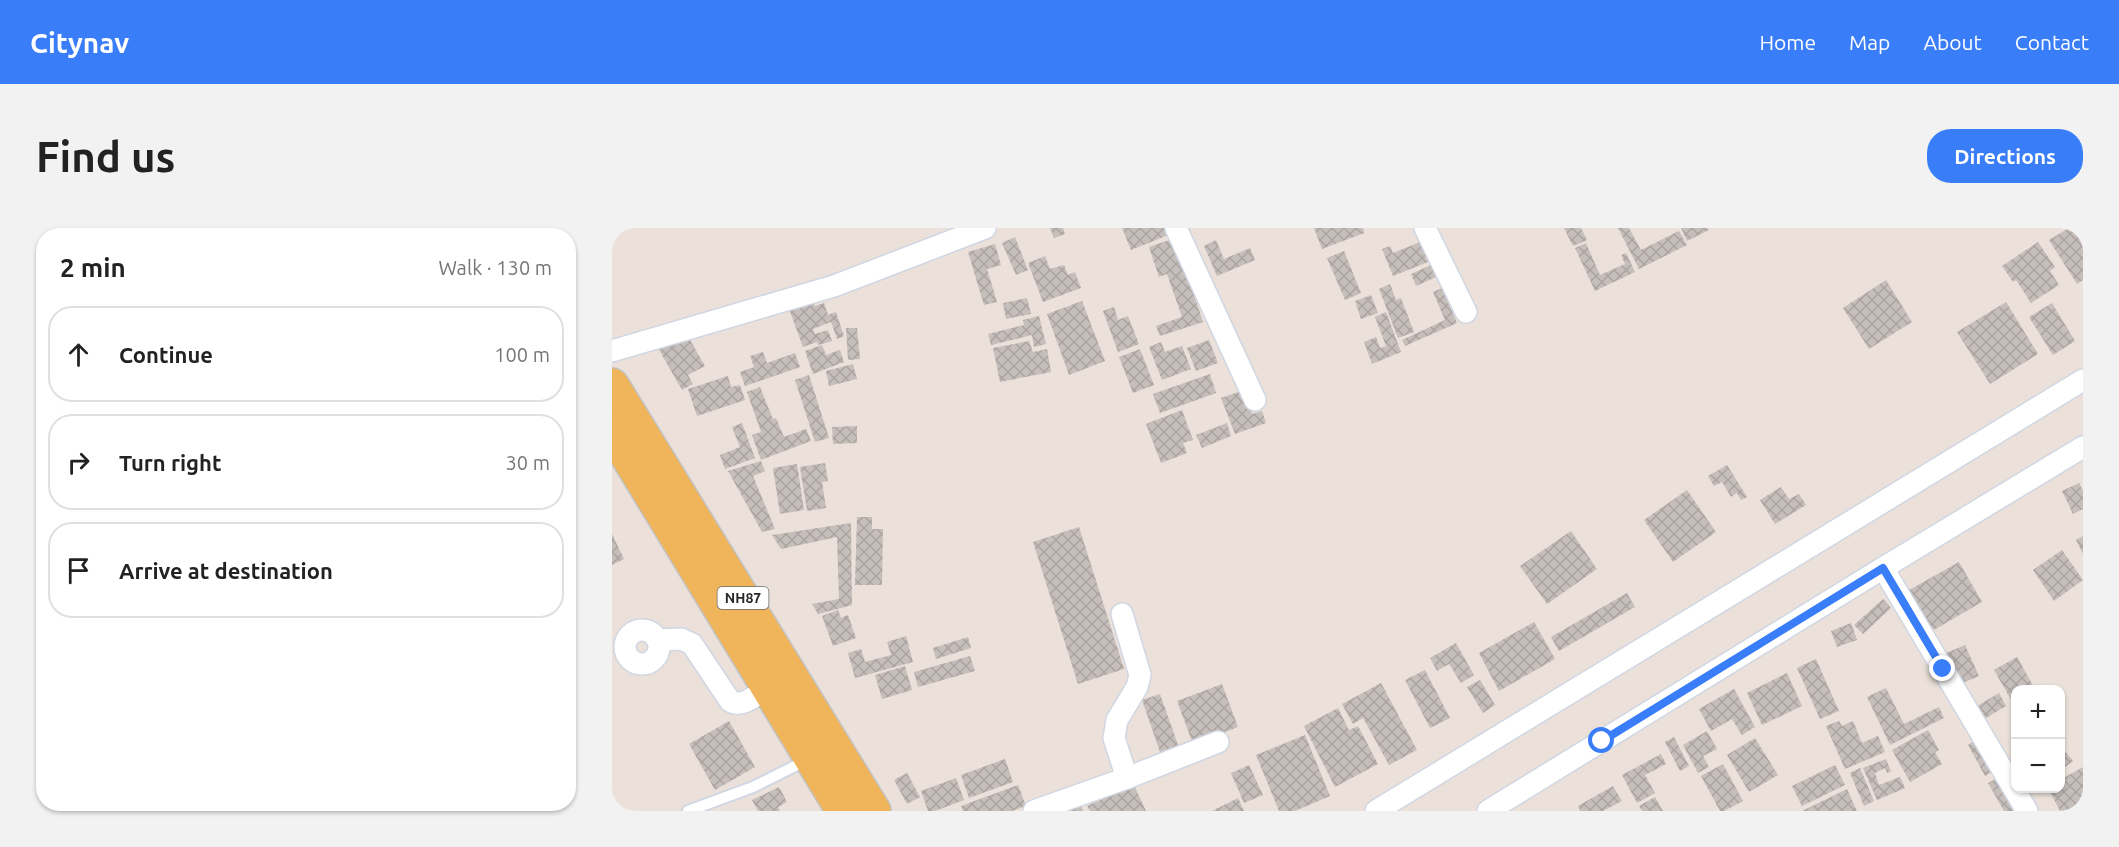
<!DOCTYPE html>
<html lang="en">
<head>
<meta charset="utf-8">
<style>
	:root { --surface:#fff; --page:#f2f2f2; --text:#222; --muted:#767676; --line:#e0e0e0; --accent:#397df9 }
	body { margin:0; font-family:Ubuntu,sans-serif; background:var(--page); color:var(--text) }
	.controls { position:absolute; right:18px; bottom:18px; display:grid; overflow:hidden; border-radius:12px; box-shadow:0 2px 4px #0004 }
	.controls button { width:54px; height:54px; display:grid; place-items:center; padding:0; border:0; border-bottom:2px solid var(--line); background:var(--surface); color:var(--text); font:30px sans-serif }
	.stop { position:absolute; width:18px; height:18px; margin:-14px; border:4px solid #397df9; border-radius:50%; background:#fff }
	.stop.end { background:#397df9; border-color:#fff; box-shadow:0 2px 6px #0008 }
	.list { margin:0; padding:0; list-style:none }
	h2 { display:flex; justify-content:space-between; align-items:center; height:78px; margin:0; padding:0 24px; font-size:26px }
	h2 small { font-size:20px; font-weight:400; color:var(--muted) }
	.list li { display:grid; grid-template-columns:39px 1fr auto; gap:18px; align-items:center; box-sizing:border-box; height:96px; margin:0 12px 12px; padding:0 12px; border:2px solid var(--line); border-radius:24px }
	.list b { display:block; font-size:22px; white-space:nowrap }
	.list em { font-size:20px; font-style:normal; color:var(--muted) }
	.icon { flex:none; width:33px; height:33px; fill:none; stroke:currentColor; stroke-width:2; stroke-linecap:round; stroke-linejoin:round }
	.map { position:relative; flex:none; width:1471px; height:583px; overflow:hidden; border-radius:24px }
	header { display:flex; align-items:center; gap:36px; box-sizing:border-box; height:84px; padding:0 30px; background:var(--accent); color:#fff }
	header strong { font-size:28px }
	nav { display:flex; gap:33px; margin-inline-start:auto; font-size:21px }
	.intro { display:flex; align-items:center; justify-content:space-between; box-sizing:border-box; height:144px; padding:0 36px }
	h1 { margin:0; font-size:42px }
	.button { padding:15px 27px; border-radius:24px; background:var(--accent); color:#fff; font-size:21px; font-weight:700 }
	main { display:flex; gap:36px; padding:0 36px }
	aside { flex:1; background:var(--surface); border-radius:24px; box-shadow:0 2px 4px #0004 }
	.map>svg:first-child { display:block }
	.building { fill:url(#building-cross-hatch) }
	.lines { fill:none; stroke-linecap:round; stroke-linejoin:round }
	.lane-casing { stroke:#d0d6e2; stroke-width:14 }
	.street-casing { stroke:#d0d6e2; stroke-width:24 }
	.primary-casing { stroke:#c3c3c3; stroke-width:36 }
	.lane { stroke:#fff; stroke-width:10 }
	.street { stroke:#fff; stroke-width:21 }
	.primary { stroke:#f0b45b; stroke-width:33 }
	.route { stroke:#397df9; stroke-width:8 }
	.labels { text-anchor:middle; stroke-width:4.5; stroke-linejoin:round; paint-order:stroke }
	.shield { fill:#fff; stroke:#696969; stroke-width:1.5 }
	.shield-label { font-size:14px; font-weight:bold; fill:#292929 }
</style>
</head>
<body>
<header>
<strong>Citynav</strong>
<nav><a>Home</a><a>Map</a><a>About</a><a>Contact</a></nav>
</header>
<div class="intro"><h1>Find us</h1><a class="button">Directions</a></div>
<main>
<aside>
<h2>2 min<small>Walk · 130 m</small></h2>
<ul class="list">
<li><svg class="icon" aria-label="ahead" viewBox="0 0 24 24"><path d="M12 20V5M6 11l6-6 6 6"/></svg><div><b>Continue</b></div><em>100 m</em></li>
<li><svg class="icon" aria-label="right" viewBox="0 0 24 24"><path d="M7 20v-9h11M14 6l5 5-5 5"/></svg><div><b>Turn right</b></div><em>30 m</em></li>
<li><svg class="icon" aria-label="arrive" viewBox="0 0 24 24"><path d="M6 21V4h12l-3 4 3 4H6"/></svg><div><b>Arrive at destination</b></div></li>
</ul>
</aside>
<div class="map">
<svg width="1471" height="583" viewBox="0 0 1471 583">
	<defs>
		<pattern id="building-cross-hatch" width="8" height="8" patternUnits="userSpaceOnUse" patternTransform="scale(1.5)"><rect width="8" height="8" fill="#c6beba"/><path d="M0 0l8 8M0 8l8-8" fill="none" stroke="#aaa3a0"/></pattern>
	</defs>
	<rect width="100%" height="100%" fill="#ebe1da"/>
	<!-- building -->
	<g class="building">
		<polygon points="438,0 451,0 453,6 442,10"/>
		<polygon points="510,0 556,0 559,6 519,22"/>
		<polygon points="702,0 751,0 752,5 710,21"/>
		<polygon points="952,0 969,0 975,12 961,18"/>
		<polygon points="1006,0 1017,0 1029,22 1067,3 1075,17 1027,41"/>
		<polygon points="1069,0 1096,0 1097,2 1075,13"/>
		<polygon points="1457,0 1471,0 1471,52 1465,56 1437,12"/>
		<polygon points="403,9 416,42 404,47 390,15"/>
		<polygon points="563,10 591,94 548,108 544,98 570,89 555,46 547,49 537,19"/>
		<polygon points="604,12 612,31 638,20 643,32 605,48 592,18"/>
		<polygon points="808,14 816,34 781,48 770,21 778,18 781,25"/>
		<polygon points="1426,14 1443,39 1438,43 1447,57 1419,75 1404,52 1401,54 1390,38"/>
		<polygon points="974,15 988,47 1013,36 1009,27 1014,25 1023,44 983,63 963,20"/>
		<polygon points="383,16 389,37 375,41 385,74 372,77 356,24"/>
		<polygon points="732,23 749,65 733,72 715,30"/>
		<polygon points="433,28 438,41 452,37 456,47 463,44 469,60 431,74 416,35"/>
		<polygon points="819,37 824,49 804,58 799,46"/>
		<polygon points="1274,52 1300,94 1257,121 1231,80"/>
		<polygon points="778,56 784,72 789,70 802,104 786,110 767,61"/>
		<polygon points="830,60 845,95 793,118 790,112 833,92 821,64"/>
		<polygon points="759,67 766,85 749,91 743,73"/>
		<polygon points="200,70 203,78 212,75 216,87 224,84 232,108 225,111 219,94 201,101 203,106 216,102 220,113 206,117 205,114 191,119 176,78"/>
		<polygon points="415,70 419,86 394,91 391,75"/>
		<polygon points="470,73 493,133 457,147 435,86"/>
		<polygon points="1394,74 1426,126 1378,156 1345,104"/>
		<polygon points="1440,75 1463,113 1441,127 1417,89"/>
		<polygon points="502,79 506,92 516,88 527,116 506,124 491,83"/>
		<polygon points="774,84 789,124 760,136 752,114 764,109 768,120 774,118 763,89"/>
		<polygon points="427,88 434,116 422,119 420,107 379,117 376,106 412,97 411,92"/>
		<polygon points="234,100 245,100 248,131 236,132"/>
		<polygon points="74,105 93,138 76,147 81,156 70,162 46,120"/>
		<polygon points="597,112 606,135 584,143 575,120"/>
		<polygon points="417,113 421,124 435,121 439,144 388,154 381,120"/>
		<polygon points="549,114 553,124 570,118 579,141 550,152 537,119"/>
		<polygon points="210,117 214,127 228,122 232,134 201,146 193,123"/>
		<polygon points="528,121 542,157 521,165 507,129"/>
		<polygon points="151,124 155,135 183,125 188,139 133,158 128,144 142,139 138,128"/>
		<polygon points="241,136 245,151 217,158 214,143"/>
		<polygon points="598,146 604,165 548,185 541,166"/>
		<polygon points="197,147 217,210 203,214 183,152"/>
		<polygon points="116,148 119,159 128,157 133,172 85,188 76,161"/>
		<polygon points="148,159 161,191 164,190 172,209 194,201 199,213 149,232 140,207 149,204 135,164"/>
		<polygon points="632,162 640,186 650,183 654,195 623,206 609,170"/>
		<polygon points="570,182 581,212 571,215 575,225 549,235 534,196"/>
		<polygon points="130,195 143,230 113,241 108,227 128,219 120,199"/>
		<polygon points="615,195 619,208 590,220 584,207"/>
		<polygon points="245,198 245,215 221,216 220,199"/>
		<polygon points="149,233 153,243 141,248 163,301 150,304 116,243"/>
		<polygon points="213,235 216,253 210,254 214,280 195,283 188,239"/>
		<polygon points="185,236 192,282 168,286 161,240"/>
		<polygon points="1115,237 1135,269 1129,272 1125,265 1119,269 1110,254 1102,258 1096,248"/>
		<polygon points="1467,255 1471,263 1471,281 1461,286 1450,263"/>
		<polygon points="1169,259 1177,271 1187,266 1194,277 1163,296 1148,272"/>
		<polygon points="1075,262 1104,304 1061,334 1032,292"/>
		<polygon points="245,289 260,289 260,301 271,301 270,357 243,357"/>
		<polygon points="239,295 240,377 206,386 200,376 227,371 225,309 169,321 160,307"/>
		<polygon points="467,299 512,441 466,456 421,314"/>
		<polygon points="959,303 985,341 935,376 908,338"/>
		<polygon points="0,306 12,331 0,337"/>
		<polygon points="1471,308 1471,326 1464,312"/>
		<polygon points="1450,322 1471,352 1442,373 1421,342"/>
		<polygon points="1347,334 1370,374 1320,403 1297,362"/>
		<polygon points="1015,365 1023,379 947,423 939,409"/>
		<polygon points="1271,371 1279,380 1251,406 1242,397"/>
		<polygon points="226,382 229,390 236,387 244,410 221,418 210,388"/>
		<polygon points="922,394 943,431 887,463 867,425"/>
		<polygon points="1239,395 1245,412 1225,419 1219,403"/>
		<polygon points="294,408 301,434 243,450 236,425 249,421 253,434 279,427 275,414"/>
		<polygon points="356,409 359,420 324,431 321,420"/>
		<polygon points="844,415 862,447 849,455 837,436 825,443 818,430"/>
		<polygon points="1353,417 1367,448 1346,457 1332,426"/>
		<polygon points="358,428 363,443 306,459 302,444"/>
		<polygon points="1405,429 1423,461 1404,461 1404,474 1401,475 1382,442"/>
		<polygon points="1204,431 1227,483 1208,491 1185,440"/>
		<polygon points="293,438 300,462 270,471 263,447"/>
		<polygon points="813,442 838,490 818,500 793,452"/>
		<polygon points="1175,445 1190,478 1150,497 1135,465"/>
		<polygon points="868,452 883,477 871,485 855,459"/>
		<polygon points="769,455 805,522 777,537 751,490 741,496 730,476"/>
		<polygon points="610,456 626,499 581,516 565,473"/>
		<polygon points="1274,460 1292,496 1327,479 1332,490 1278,517 1255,469"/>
		<polygon points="1122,461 1143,499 1130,507 1120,491 1099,503 1087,481"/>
		<polygon points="1387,465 1394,478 1369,493 1362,480"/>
		<polygon points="548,466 566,517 548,524 530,472"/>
		<polygon points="726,480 737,502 746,498 766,536 723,559 692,498"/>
		<polygon points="117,493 143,539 103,562 77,516"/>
		<polygon points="1227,493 1230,498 1241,493 1250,515 1266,508 1273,524 1233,541 1214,498"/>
		<polygon points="1316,502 1327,522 1323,524 1330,536 1298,554 1280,522"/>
		<polygon points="1095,503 1105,521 1091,528 1097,539 1086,545 1071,517"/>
		<polygon points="693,507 718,568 683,583 667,583 644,527"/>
		<polygon points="1062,509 1077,538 1068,543 1053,514"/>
		<polygon points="1143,510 1166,547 1137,564 1115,527"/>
		<polygon points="1367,510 1384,541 1373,548 1356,517"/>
		<polygon points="1448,517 1461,533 1448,543"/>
		<polygon points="1049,526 1054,536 1033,547 1043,565 1025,575 1010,547"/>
		<polygon points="393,531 401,554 357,570 349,547"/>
		<polygon points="1274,531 1279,543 1275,545 1273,540 1263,545 1267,557 1288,549 1293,560 1265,572 1251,540"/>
		<polygon points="1111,536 1131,573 1112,583 1108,583 1089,548"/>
		<polygon points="637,537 651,567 632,575 619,545"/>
		<polygon points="1223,537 1233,557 1190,578 1180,558"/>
		<polygon points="1471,539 1471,583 1448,583 1436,560 1448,560 1448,552"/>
		<polygon points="1248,540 1262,573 1252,578 1238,545"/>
		<polygon points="295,545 308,569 295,576 282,552"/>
		<polygon points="1389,548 1408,583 1392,583 1376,555"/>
		<polygon points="344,550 352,572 323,583 316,583 309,563"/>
		<polygon points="406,557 414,578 400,583 351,583 349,578"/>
		<polygon points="522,557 534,583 478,583 475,578"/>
		<polygon points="1001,558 1010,573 991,583 968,583 966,578"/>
		<polygon points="167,559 175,574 166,579 168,583 146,583 140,572"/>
		<polygon points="1235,561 1245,583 1190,583"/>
		<polygon points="1043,569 1051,583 1030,583 1027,578"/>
		<polygon points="626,570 632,583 600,583"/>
		<polygon points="468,574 471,583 441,583"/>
	</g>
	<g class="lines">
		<defs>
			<polyline id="lane" points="76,583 141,559 197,531"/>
			<g id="street">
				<polyline points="564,0 643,172"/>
				<polyline points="813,0 854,84"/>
				<polyline points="0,123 222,58 373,0"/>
				<polyline points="1271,340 1415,583"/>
				<polyline points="510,386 528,447 525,459 505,492 502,510 515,550"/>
				<circle cx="30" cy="419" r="17"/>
				<path d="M 45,412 L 69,411 L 80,416 L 118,473 C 130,481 145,466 156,460"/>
				<polyline points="422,583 515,550 606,514"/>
				<polyline points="764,583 1471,152"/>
				<polyline points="876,583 1271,340 1471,219"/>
			</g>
			<g id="primary">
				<polyline points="0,157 262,583"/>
				<polyline points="0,203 231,583"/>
			</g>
		</defs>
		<!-- lane casing -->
		<use href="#lane" class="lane-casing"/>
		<!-- street casing -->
		<use href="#street" class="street-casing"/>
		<!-- primary casing -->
		<use href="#primary" class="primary-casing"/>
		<!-- lane -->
		<use href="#lane" class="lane"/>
		<!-- street -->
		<use href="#street" class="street"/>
		<!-- primary -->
		<use href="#primary" class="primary"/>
	</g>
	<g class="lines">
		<!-- route -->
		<polyline class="route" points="990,513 1271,340 1331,441"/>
	</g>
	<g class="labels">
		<!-- shield labels -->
		<rect class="shield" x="105.5" y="359" width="51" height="22" rx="4.5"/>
		<g class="shield-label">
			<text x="131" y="375">NH87</text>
		</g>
	</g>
</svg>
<div class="controls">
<button>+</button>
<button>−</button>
</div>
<div class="stop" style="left:990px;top:513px"></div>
<div class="stop end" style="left:1331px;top:441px"></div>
</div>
</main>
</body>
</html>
